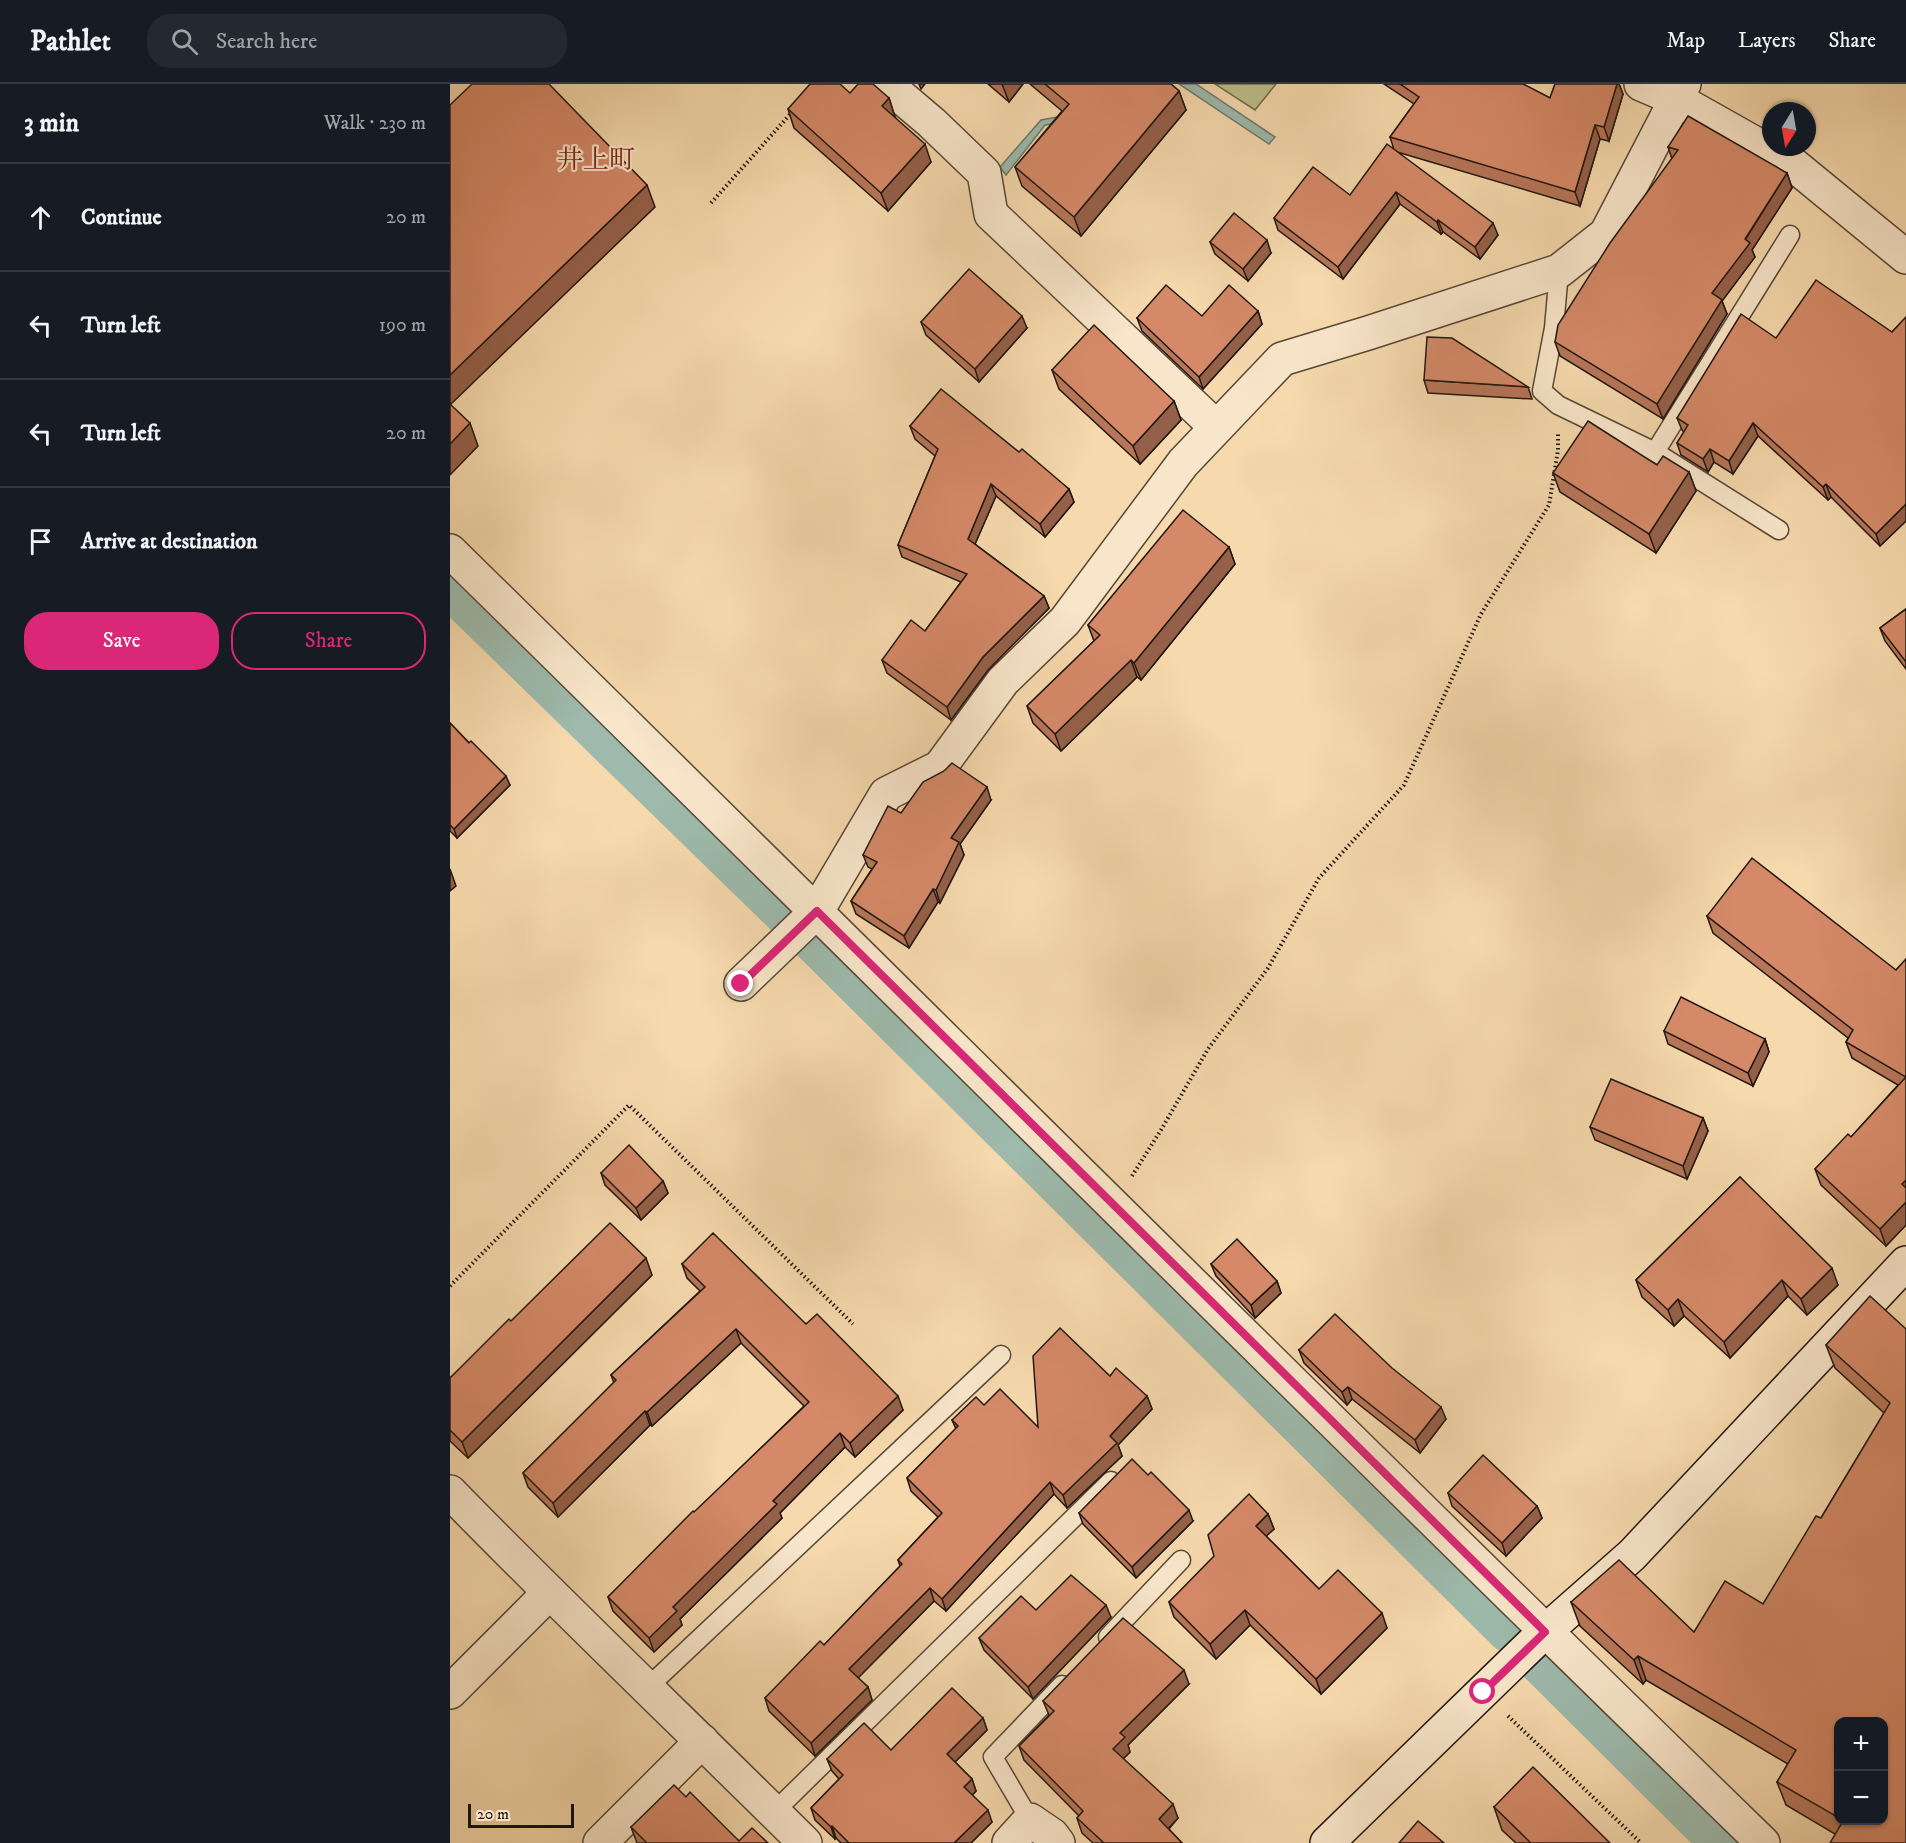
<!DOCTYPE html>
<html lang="en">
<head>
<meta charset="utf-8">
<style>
	:root { --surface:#171b24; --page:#242831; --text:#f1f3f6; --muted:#9ea1a6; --line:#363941; --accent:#db2777 }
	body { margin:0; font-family:"IM FELL DW Pica","Noto Serif JP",serif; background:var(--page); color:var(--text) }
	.controls { position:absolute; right:18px; bottom:18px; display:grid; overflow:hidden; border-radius:12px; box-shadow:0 2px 4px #0004 }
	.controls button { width:54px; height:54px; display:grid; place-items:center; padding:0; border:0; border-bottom:2px solid var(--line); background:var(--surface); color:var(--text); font:30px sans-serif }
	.compass { position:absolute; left:1312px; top:18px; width:54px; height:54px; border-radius:50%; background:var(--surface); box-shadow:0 2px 4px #0004; rotate:191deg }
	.scale { position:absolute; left:18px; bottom:15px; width:106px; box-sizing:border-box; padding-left:6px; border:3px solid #211710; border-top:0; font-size:16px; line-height:21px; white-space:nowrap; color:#211710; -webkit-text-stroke:4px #f9e6ca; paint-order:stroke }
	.stop { position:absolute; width:18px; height:18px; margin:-14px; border:4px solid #db2777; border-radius:50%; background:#fff }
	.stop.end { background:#db2777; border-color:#fff; box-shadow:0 2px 6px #0008 }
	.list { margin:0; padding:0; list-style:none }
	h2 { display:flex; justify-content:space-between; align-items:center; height:78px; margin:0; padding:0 24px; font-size:26px }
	h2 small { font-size:20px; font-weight:400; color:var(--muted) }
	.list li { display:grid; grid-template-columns:39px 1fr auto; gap:18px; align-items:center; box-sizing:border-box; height:108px; padding:0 24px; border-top:2px solid var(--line) }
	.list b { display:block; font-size:22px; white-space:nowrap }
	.list em { font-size:20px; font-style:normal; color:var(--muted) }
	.actions { display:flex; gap:12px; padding:18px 24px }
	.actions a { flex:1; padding:14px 0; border:2px solid var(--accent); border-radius:24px; text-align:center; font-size:21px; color:var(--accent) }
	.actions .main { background:var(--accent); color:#fff }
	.icon { flex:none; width:33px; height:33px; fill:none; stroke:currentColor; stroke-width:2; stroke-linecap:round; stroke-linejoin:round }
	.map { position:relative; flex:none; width:1456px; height:1759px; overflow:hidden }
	header { display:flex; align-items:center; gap:36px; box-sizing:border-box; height:84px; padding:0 30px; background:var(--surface); border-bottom:2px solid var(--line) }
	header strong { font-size:28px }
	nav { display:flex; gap:33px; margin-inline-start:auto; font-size:21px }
	.search { width:420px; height:54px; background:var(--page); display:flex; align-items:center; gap:15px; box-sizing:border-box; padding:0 21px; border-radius:24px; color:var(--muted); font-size:22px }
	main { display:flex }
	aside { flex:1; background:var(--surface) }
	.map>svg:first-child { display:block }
	.green { fill:#bcbf8a; stroke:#6e6b4d; stroke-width:1.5 }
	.water { fill:#9dbaac; stroke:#6b796e; stroke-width:1.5 }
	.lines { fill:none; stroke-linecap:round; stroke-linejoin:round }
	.canal { stroke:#9dbaac; stroke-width:38 }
	.lane-casing { stroke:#564837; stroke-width:21 }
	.street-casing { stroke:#564837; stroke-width:36 }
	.secondary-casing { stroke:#211710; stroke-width:36 }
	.path { stroke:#211710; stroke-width:4; stroke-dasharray:1.5 3; stroke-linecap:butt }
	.lane { stroke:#f9e6ca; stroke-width:18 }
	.street { stroke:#f9e6ca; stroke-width:33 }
	.secondary { stroke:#f9e6ca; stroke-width:33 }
	.wall { fill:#b77659; stroke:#211710; stroke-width:1.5; fill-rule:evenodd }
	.shaded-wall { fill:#956049; stroke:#211710; stroke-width:1.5 }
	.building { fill:#d58968; stroke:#211710; stroke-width:1.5 }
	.route { stroke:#db2777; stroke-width:8 }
	.labels { text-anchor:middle; stroke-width:4.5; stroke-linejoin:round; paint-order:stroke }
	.quarter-label { font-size:26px; fill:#7a1f14; stroke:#f9e6ca }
</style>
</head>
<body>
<header>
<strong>Pathlet</strong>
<div class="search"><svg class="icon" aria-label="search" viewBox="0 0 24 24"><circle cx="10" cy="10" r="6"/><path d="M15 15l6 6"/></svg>Search here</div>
<nav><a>Map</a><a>Layers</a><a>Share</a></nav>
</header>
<main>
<aside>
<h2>3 min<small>Walk · 230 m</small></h2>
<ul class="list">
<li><svg class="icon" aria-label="ahead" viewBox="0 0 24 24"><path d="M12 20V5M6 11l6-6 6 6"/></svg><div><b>Continue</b></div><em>20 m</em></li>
<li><svg class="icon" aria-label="left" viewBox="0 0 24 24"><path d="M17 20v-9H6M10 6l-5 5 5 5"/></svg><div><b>Turn left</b></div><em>190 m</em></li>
<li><svg class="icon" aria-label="left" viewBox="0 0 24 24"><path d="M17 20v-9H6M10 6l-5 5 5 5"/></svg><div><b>Turn left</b></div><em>20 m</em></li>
<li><svg class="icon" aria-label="arrive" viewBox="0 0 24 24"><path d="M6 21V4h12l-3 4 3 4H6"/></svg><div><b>Arrive at destination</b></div></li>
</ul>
<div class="actions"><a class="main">Save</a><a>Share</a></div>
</aside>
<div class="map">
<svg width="1456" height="1759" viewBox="0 0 1456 1759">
	<rect width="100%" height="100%" fill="#f6d9ad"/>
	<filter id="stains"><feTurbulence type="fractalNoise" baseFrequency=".00333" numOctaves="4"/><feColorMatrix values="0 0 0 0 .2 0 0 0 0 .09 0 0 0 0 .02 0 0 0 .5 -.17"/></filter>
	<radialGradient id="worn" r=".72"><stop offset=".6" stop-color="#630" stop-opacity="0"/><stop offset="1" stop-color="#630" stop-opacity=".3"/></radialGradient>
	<!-- green -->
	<polygon class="green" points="765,0 826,0 805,26"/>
	<!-- water -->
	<g class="water">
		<polygon points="729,0 746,0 825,53 819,60"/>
		<polygon points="624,30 629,36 595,41 556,91 550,83 591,36"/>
	</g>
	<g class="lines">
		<!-- canal -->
		<g class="canal">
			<polyline points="0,507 375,872 1057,1549"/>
			<polyline points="1087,1579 1268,1759"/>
		</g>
		<defs>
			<g id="lane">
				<polyline points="1109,187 1104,244 1092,307 1108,321 1205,368 1329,446"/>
				<polyline points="1205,368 1340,151"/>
				<polyline points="658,1553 731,1476"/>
				<polyline points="198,1603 551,1271"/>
				<polyline points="324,1728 661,1397"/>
				<polyline points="580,1736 543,1673 612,1601"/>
			</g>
			<g id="street">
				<polyline points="436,0 482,39 534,89 541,130 766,343"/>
				<polyline points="1191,0 1226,15 1345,82 1456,173"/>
				<path d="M 0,467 C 438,897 872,1331 1313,1759"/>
				<polyline points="291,900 367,827 436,710 490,683 553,597 615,537 733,379 832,275 918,249 1109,187 1156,150 1234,0"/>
				<path d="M 0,1408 C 116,1527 237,1642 355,1759"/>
				<polyline points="0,1608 99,1509"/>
				<polyline points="150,1759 252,1657"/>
				<polyline points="559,1759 580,1736 602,1751 608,1759"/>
			</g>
			<polyline id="secondary" points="877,1759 1089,1553 1182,1471 1456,1179"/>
		</defs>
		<!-- lane casing -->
		<use href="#lane" class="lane-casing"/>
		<!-- street casing -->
		<use href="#street" class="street-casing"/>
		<!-- secondary casing -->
		<use href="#secondary" class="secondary-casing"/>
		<!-- path -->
		<g class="path">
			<polyline points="261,119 343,27"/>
			<polyline points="682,1092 711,1046 758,965 818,884 869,794 954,701 1031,530 1099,421 1108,366 1108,350"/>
			<polyline points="0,1202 179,1021 403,1240"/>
			<polyline points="1058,1632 1191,1759"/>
		</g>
		<!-- lane -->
		<use href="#lane" class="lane"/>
		<!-- street -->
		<use href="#street" class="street"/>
		<!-- secondary -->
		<use href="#secondary" class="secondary"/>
	</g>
	<!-- wall -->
	<g class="wall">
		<polygon points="538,0 573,0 559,18"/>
		<polygon points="580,0 721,0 729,7 736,26 631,152 572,102 565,83 612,27"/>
		<polygon points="934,0 1073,0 1100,14 1105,0 1169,0 1173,10 1159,57 1150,55 1130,122 947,68 1048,151 1030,175 993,148 991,150 950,120 893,195 828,146 824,134 900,111 944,66 940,53 964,20"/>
		<polygon points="400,9 439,14 445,33 481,78 438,127 344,44 338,25"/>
		<polygon points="1218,63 1337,89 1342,104 1302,166 1305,173 1272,217 1277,230 1213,335 1110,272 1105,258 1222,75"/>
		<polygon points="760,158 821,169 798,197 765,170"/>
		<polygon points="808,227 812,240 753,305 692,247 687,234 752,232"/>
		<polygon points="1456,233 1456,437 1430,462 1381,413 1378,416 1308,352 1283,390 1264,378 1258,388 1231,371 1227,359 1234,348 1232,346 1227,334 1326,254 1442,248"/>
		<polygon points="471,238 577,244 529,298 476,251"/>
		<polygon points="602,286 724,317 731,336 690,380 609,305"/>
		<polygon points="974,296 1078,303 1082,315 978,309"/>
		<polygon points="460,342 569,368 619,405 624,418 595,453 546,412 525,460 594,512 599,524 538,586 501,636 437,589 432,576 475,547 511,498 452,473 448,461 485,372 465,355"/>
		<polygon points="1239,388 1246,407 1206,469 1110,408 1103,389"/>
		<polygon points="779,463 785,480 691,596 687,593 611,667 583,639 577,622 644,557 638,541"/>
		<polygon points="1456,525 1456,585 1435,557 1430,544"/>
		<polygon points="0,639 60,701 7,754 0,747"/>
		<polygon points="541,716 510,760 514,771 490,819 488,818 459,864 406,830 401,817 422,785 418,783 413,771 451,729"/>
		<polygon points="1257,832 1446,886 1456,875 1456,1141 1436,1162 1371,1101 1365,1085 1401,1053 1448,1001 1402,974 1396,958 1398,954 1263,849"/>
		<polygon points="1214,947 1315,955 1319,968 1303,1002 1218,960"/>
		<polygon points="1253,1034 1258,1047 1237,1095 1145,1056 1140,1043"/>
		<polygon points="151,1089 213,1097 218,1109 191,1136 155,1101"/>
		<polygon points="1290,1093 1388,1201 1357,1231 1338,1212 1280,1274 1234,1232 1224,1242 1192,1213 1186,1196"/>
		<polygon points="232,1180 356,1240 453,1326 405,1373 395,1363 330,1429 332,1434 230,1535 232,1541 204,1568 163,1527 158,1513 354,1322 291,1259 202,1342 200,1341 108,1433 78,1403 73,1389 164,1299 161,1291 250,1207 237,1194"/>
		<polygon points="761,1180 827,1197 831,1209 805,1234 766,1192"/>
		<polygon points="202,1191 18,1374 0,1357 0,1294 61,1237"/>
		<path d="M 1456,1245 L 1456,1759 L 1385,1750 L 1336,1721 L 1327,1698 L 1338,1680 L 1196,1596 L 1193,1600 L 1130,1542 L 1121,1518 L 1244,1548 L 1313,1520 L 1371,1434 L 1434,1329 L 1385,1284 L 1376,1261 ZM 1389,1638 L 1434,1737 L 1389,1737 Z"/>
		<polygon points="849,1266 996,1335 970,1369 902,1315 897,1321 854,1279"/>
		<polygon points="660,1292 697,1312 702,1325 668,1361 672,1372 617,1424 604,1410 496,1527 484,1517 408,1594 418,1603 422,1616 365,1672 319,1627 315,1614 374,1561 450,1482 448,1476 488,1433 461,1407 457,1394 506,1345 502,1336 534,1321 588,1343"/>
		<polygon points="998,1409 1087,1422 1092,1434 1056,1472 1002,1422"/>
		<polygon points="629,1429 743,1437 686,1494 633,1440"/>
		<polygon points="818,1430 824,1445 816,1452 869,1505 937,1544 871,1610 800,1541 766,1575 724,1533 719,1518"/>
		<polygon points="586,1526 661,1533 583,1615 534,1566 529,1554"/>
		<polygon points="739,1600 678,1661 680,1668 673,1675 728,1734 719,1745 732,1759 643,1759 632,1749 627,1734 629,1732 574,1676 569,1662 599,1631 593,1617"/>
		<polygon points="533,1634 537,1646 505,1678 522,1695 526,1707 522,1711 542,1738 521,1759 391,1759 386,1754 385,1755 365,1736 361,1724 389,1695 382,1687 377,1675 441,1666"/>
		<polygon points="236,1713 289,1757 318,1759 187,1759 181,1743"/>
		<polygon points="1044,1723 1160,1759 1066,1759 1052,1746"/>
	</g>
	<!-- shaded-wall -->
	<g class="shaded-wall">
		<polygon points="469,0 475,0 471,5"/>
		<polygon points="552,0 573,0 559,18"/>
		<polygon points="1167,0 1169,0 1173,10 1159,57 1154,43"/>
		<polygon points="729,7 736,26 631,152 624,133"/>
		<polygon points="439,14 445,33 439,40 432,22"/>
		<polygon points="1145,41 1150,55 1130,122 1125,108"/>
		<polygon points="475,60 481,78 438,127 431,109"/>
		<polygon points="1337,89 1342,104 1302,166 1305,173 1272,217 1277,230 1213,335 1207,320 1262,209"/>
		<polygon points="197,101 205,123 0,321 0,291"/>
		<polygon points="946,108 950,120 893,195 888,183"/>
		<polygon points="988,136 993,148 991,150 987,138"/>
		<polygon points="1043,139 1048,151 1030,175 1025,163"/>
		<polygon points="817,156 821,169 798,197 793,185"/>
		<polygon points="808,227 812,240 753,305 749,293"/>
		<polygon points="572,232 577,244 529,298 525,285"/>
		<polygon points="724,317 731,336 690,380 683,362"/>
		<polygon points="20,339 28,362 0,391 0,360"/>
		<polygon points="1303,339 1308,352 1283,390 1279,377"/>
		<polygon points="1260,365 1264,378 1258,388 1253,375"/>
		<polygon points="1239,388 1246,407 1206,469 1199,450"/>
		<polygon points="541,400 546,412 522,467 518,455"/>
		<polygon points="1376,400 1381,413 1378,416 1373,403"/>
		<polygon points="619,405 624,418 595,453 590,440"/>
		<polygon points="1456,420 1456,437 1430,462 1426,450"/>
		<polygon points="779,463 785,480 691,596 684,579"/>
		<polygon points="594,512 599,524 538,586 501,636 497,623 533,573"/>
		<polygon points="681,576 687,593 611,667 605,650"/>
		<polygon points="56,692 60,701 7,754 4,745"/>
		<polygon points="537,703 541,716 510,760 514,771 490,819 486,806 501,754"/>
		<polygon points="0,785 6,802 0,807"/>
		<polygon points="483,805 488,818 459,864 454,852"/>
		<polygon points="1315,955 1319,968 1303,1002 1298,989"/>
		<polygon points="1253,1034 1258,1047 1237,1095 1233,1082"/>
		<polygon points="1456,1096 1456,1112 1452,1100"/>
		<polygon points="213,1097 218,1109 191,1136 186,1124"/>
		<polygon points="1456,1118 1456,1141 1436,1162 1430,1145"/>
		<polygon points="196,1174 202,1191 18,1374 12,1358"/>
		<polygon points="1382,1184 1388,1201 1357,1231 1351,1215"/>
		<polygon points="1332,1196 1338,1212 1280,1274 1274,1258"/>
		<polygon points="827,1197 831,1209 805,1234 801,1221"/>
		<polygon points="1228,1215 1234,1232 1224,1242 1218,1226"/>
		<polygon points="286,1245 291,1259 202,1342 197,1328"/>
		<polygon points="898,1303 902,1315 897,1321 892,1308"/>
		<polygon points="448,1312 453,1326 405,1373 400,1359"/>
		<polygon points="697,1312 702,1325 668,1361 672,1372 617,1424 613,1411 660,1352"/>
		<polygon points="991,1323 996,1335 970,1369 965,1356"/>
		<polygon points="195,1327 200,1341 108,1433 103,1419"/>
		<polygon points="390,1349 395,1363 330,1429 332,1434 230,1535 232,1541 204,1568 199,1554 223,1523 323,1417"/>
		<polygon points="600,1398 604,1410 496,1527 492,1515"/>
		<polygon points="1087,1422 1092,1434 1056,1472 1052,1459"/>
		<polygon points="739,1426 743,1437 686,1494 682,1483"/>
		<polygon points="818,1430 824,1445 811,1457 806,1442"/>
		<polygon points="480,1504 484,1517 404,1598 399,1585"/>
		<polygon points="656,1521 661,1533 583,1615 578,1603"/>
		<polygon points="795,1526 800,1541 766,1575 760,1560"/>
		<polygon points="932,1529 937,1544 871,1610 866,1595"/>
		<polygon points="1188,1572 1196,1596 1193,1600 1184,1576"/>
		<polygon points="734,1586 739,1600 678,1661 680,1668 668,1680 663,1665 670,1649"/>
		<polygon points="418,1603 422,1616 365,1672 361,1659"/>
		<polygon points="533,1634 537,1646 501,1682 497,1670"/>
		<polygon points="522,1695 526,1707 519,1715 514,1703"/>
		<polygon points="723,1720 728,1734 714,1749 709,1735"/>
		<polygon points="538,1726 542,1738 521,1759 504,1759"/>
		<polygon points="382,1742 386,1754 385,1755 381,1743"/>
	</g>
	<!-- building -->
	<g class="building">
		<polygon points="22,0 99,0 197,101 0,291 0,21"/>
		<polygon points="360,0 390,0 400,9 408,0 423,0 439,14 432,22 475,60 431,109 338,25"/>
		<polygon points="595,0 721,0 729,7 624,133 565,83 619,20"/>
		<polygon points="950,0 1073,0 1100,14 1105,0 1167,0 1154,43 1145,41 1125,108 940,53 969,13"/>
		<polygon points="1238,32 1337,89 1295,155 1300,159 1262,209 1272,216 1207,320 1105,258 1108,241 1160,159 1228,66 1218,63"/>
		<polygon points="937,60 1043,139 1025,163 988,136 987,138 946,108 888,183 824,134 863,83 900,111"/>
		<polygon points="784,129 817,156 793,185 760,158"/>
		<polygon points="519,185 572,232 525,285 471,238"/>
		<polygon points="1366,196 1442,248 1456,233 1456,420 1426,450 1376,400 1373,403 1303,339 1279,377 1260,365 1253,375 1227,359 1238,341 1227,334 1291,230 1326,254"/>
		<polygon points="716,201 752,232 779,201 808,227 749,293 687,234"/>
		<polygon points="644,241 724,317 683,362 602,286"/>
		<polygon points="977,253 1002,254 1078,303 974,296"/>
		<polygon points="491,305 569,368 572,365 619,405 590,440 541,400 518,455 594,512 533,573 497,623 432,576 461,536 475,547 517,490 448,461 488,365 460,342"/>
		<polygon points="0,320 20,339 0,360"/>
		<polygon points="1138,337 1207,381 1213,372 1239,388 1199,450 1103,389"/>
		<polygon points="733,426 779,463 684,579 681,576 605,650 577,622 650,551 638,541"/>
		<polygon points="1456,525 1456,578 1430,544"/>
		<polygon points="0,639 19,659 21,657 56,692 4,745 0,741"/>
		<polygon points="502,679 537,703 501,754 509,758 486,806 483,805 454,852 401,817 427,778 413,771 438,722 451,729 473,698 494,687"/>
		<polygon points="1302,774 1446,886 1456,875 1456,1096 1452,1100 1456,1104 1456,1118 1430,1145 1365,1085 1398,1050 1401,1053 1456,993 1396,958 1403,946 1257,832"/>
		<polygon points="1231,913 1315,955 1298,989 1214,947"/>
		<polygon points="1161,995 1253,1034 1233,1082 1140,1043"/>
		<polygon points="179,1061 213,1097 186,1124 151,1089"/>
		<polygon points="1290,1093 1382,1184 1351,1215 1332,1196 1274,1258 1228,1215 1218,1226 1186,1196"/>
		<polygon points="160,1139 196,1174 12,1358 0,1346 0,1294 59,1235 61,1237"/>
		<polygon points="263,1149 356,1240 367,1230 448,1312 400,1359 390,1349 323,1417 327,1420 223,1523 227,1527 199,1554 158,1513 243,1427 244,1428 359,1318 286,1245 197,1328 195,1327 103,1419 73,1389 166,1296 161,1291 255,1203 232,1180"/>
		<polygon points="787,1155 827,1197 801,1221 761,1180"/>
		<polygon points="1420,1212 1456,1245 1456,1759 1380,1759 1393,1737 1434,1737 1434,1638 1389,1638 1389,1734 1327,1698 1346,1666 1188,1572 1184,1576 1121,1518 1169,1476 1244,1548 1275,1497 1313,1520 1366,1432 1371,1434 1440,1319 1376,1261"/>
		<polygon points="885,1230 942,1284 991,1323 965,1356 898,1303 892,1308 849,1266"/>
		<polygon points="610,1244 660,1292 666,1284 697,1312 660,1352 667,1359 613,1411 600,1398 492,1515 480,1504 399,1585 418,1603 361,1659 315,1614 370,1557 374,1561 452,1480 448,1476 492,1429 457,1394 508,1342 502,1336 526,1313 534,1321 550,1305 588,1343 583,1272"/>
		<polygon points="1033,1371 1087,1422 1052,1459 998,1409"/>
		<polygon points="682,1375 698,1391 701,1388 739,1426 682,1483 629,1429"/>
		<polygon points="799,1410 818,1430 806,1442 869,1505 888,1486 932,1529 866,1595 795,1526 760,1560 719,1518 764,1472 758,1451"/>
		<polygon points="621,1491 656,1521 578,1603 529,1554 571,1512 586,1526"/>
		<polygon points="673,1534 734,1586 670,1649 675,1653 663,1665 723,1720 709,1735 732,1759 654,1759 627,1734 633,1727 569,1662 604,1627 593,1617"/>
		<polygon points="502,1604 533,1634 497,1670 522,1695 514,1703 538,1726 504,1759 399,1759 382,1742 381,1743 361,1724 393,1691 377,1675 414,1639 441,1666"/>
		<polygon points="1083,1683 1160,1759 1081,1759 1044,1723"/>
		<polygon points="224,1701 236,1713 240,1708 289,1757 302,1744 318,1759 197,1759 181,1743"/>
		<polygon points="968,1737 994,1759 949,1759"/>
	</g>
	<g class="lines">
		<!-- route -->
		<polyline class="route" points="291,900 367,827 1095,1548 1033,1608"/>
	</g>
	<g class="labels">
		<!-- quarter labels -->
		<g class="quarter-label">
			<text x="146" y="84">井上町</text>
		</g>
	</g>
	<rect width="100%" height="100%" filter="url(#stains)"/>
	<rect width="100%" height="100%" fill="url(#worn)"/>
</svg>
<div class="controls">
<button>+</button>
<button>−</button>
</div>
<svg class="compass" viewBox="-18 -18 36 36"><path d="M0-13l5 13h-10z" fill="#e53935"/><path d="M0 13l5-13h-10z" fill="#9ea1a6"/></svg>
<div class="scale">20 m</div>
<div class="stop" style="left:1033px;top:1608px"></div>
<div class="stop end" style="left:291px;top:900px"></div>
</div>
</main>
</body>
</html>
